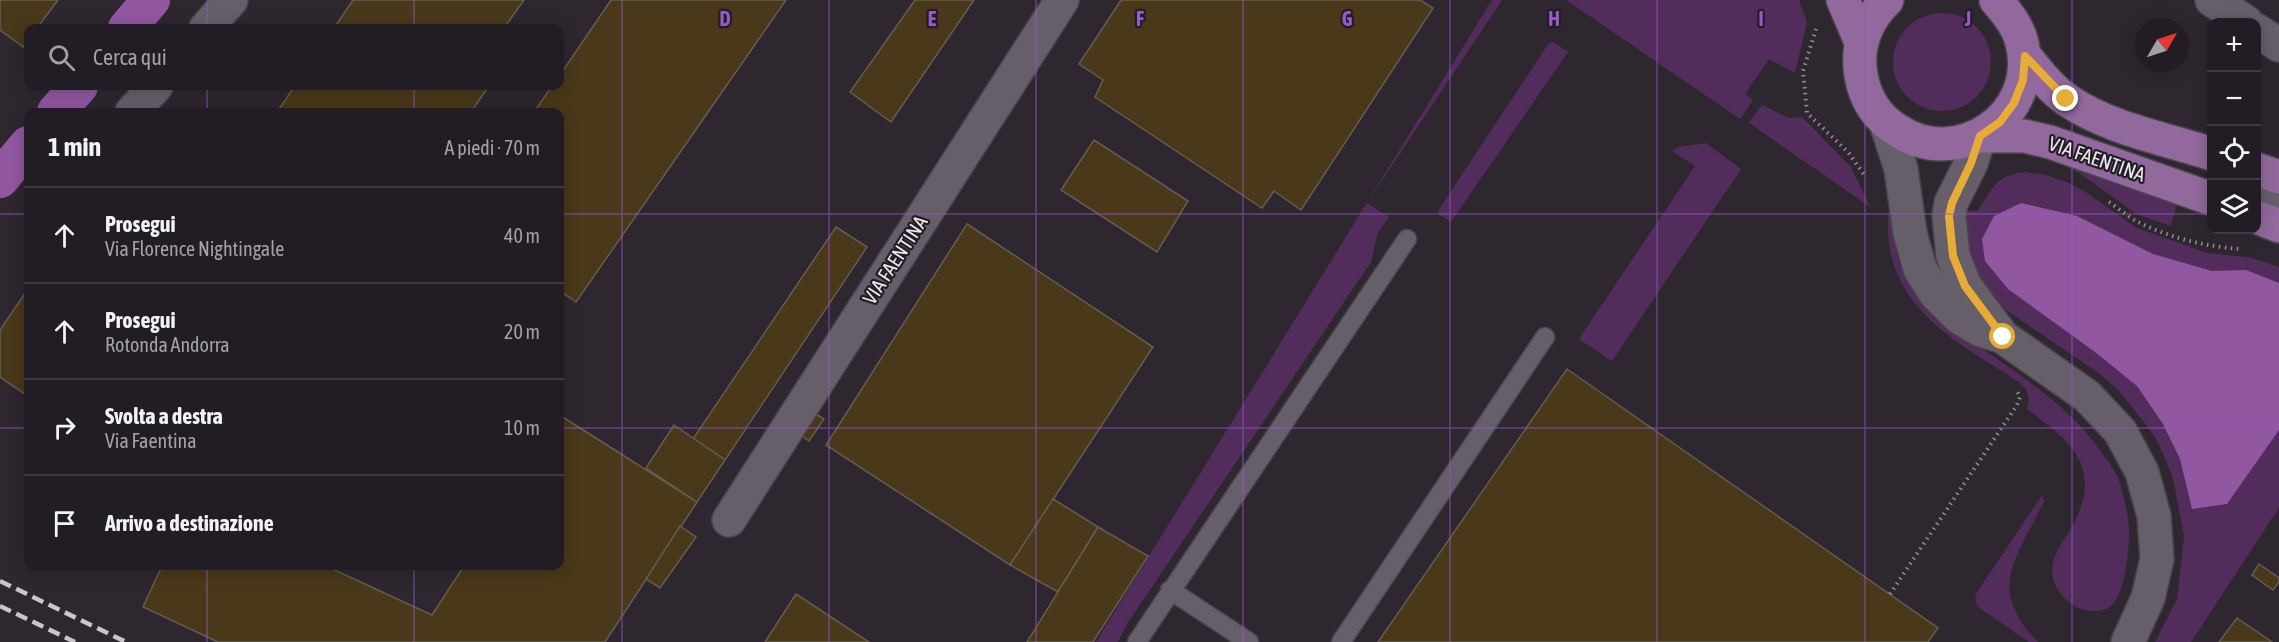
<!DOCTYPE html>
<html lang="it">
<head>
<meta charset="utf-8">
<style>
	:root { --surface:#221d24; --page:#2a262c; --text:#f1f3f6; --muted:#a2a2a6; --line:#3f3b41 }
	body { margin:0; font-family:"Asap Condensed",sans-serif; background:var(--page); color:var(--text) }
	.controls { position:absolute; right:18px; top:18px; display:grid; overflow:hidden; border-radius:12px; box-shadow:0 3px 15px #0003 }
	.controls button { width:54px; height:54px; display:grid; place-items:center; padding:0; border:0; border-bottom:2px solid var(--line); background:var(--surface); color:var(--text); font:30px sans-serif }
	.compass { position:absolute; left:2135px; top:18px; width:54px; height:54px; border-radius:50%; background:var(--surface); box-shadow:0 3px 15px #0003; rotate:51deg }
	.stop { position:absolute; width:18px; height:18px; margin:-14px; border:4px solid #e7ac37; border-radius:50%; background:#fff }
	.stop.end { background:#e7ac37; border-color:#fff; box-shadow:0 2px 6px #0008 }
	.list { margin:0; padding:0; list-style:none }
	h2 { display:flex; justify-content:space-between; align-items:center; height:78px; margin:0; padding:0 24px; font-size:26px }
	h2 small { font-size:20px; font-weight:400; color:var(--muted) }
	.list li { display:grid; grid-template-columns:39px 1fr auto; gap:18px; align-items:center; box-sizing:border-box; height:96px; padding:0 24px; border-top:2px solid var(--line) }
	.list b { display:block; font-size:22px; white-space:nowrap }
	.list p { margin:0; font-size:20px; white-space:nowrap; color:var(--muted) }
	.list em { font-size:20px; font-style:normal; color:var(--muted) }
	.icon { flex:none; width:33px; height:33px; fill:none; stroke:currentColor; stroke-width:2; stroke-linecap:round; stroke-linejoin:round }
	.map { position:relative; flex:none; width:2279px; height:642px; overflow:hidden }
	.search { position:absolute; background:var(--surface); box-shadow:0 3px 15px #0003; left:24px; top:24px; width:540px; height:66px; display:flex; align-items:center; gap:15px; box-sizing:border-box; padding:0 21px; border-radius:12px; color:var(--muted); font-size:22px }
	.panel { position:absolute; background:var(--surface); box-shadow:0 3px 15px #0003; left:24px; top:108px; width:540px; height:462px; border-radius:12px }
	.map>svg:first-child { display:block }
	.green { fill:#522d5c }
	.water { fill:#9157a1 }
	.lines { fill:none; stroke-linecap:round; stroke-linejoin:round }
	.canal { stroke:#9157a1; stroke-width:38 }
	.building { fill:#493819; stroke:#635d52; stroke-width:1.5 }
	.service-casing { stroke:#49434b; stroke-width:21 }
	.minor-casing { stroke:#49434b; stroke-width:36 }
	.primary-casing { stroke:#49434b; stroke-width:36 }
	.path { stroke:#928d94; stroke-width:4; stroke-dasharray:1.5 4.5; stroke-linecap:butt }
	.service { stroke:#665e68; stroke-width:18 }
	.minor { stroke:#665e68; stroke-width:33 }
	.primary { stroke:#91699c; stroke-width:33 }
	.rail { stroke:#cac6cb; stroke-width:4.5; stroke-dasharray:12 6; stroke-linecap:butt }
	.route { stroke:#e7ac37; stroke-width:8 }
	.grid { fill:none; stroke:#975aca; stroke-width:1.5; stroke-opacity:0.55 }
	.labels { text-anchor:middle; stroke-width:4.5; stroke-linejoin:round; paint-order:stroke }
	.street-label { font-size:20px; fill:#eae6eb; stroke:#241d26 }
	.grid-label { font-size:20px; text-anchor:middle; font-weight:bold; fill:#975aca; stroke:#241d26; stroke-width:4.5; stroke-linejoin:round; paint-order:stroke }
</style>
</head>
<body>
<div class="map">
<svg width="2279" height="642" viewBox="0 0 2279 642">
	<rect width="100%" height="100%" fill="#2e2730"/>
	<!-- green -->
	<g class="green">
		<polygon points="1492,0 1502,0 1367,203 1389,217 1378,232 1371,262 1127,624 1118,642 1096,642"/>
		<polygon points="1566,0 1799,0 1807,22 1795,73 1769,59 1745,94 1753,100 1740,119"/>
		<circle cx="1942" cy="62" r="49"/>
		<polygon points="1554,42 1568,52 1451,222 1439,214 1438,211 1549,43"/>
		<polygon points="1762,105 1789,118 1802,117 1851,167 1870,207 1749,123"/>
		<polygon points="1706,143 1741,169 1612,361 1579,339 1695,166 1672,151 1678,147"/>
		<polygon points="2066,161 2178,201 2171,226 2136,214 2081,174 2065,166"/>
		<path d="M 2026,172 L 2046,175 L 2069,183 L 2087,193 L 2137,228 L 2208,253 L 2252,258 L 2279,267 L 2279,508 L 2191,642 L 2155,642 L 2177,599 L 2184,536 L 2173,478 L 2163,454 L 2154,435 L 2119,391 L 2100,374 L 2000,306 L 1979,277 L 1965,242 L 1965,211 L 1977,211 C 1995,187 1993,176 2026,172 Z"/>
		<path d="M 1893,212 C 1894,232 1894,252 1902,271 C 1919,311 1958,332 1993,356 C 2032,383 2074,412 2101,452 C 2107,460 2115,469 2118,478 C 2124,494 2127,511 2129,527 C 2130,545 2125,600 2108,608 C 2081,621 2046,592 2053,563 C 2057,546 2069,534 2076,519 C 2102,465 2067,438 2027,409 C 2030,397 2029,392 2020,383 C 1973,351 1913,323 1894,265 C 1888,249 1888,231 1888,214 Z"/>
		<path d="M 2042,495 L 2044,501 C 2019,556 1984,587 2038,642 L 2029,642 L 1977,606 L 1975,595 Z"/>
	</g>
	<!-- water -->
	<polygon class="water" points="2021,203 2077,216 2153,254 2212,271 2246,270 2279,283 2279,430 2227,504 2192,509 2180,459 2163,424 2137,386 2095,352 2008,289 1985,261 1982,239 1994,216"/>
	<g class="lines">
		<!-- canal -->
		<g class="canal">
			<polyline points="127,28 151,0"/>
			<polyline points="56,112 79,86"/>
			<polyline points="0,179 28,145"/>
		</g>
	</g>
	<!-- building -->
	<g class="building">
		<polygon points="0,0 58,0 37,28 28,28 28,40 23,47 0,30"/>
		<polygon points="353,0 524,0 504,28 334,28"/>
		<polygon points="611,0 786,0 576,302 560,291 560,112 534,112 552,86 560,86 560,75"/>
		<polygon points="915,0 974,0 891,122 850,92"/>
		<polygon points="1121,0 1420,0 1433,8 1301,210 1274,191 1262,208 1095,97 1103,80 1079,64"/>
		<polygon points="295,86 489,86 471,112 277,112"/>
		<polygon points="1094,140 1188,201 1157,252 1061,190"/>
		<polygon points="967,224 1153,347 1010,565 826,445"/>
		<polygon points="836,227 867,247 725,460 693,439"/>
		<polygon points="28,289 28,396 0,377 0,330"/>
		<polygon points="1567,369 1938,628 1928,642 1378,642"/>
		<polygon points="811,411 824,419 809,441 797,432"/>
		<polygon points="561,416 697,502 605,642 218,642 143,607 162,566 326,566 432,615 464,566 560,566 560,419"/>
		<polygon points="674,425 725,460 697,502 646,468"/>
		<polygon points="1053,499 1098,527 1058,592 1010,565"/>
		<polygon points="680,526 696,537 660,588 646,579"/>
		<polygon points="1098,527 1148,556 1093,642 1027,642"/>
		<polygon points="2259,564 2279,578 2279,582 2273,590 2252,575"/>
		<polygon points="796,594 869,642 765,642"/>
		<polygon points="2237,618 2272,642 2219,642"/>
	</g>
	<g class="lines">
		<defs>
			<g id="service">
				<polyline points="1170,590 1249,642"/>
				<polyline points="1137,642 1407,239"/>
				<polyline points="1341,642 1545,337"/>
			</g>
			<g id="minor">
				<polyline points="2212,0 2246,22"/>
				<polyline points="206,28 231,0"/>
				<polyline points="2256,30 2279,45"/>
				<polyline points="132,112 156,86"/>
				<polyline points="1886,123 1901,169 1910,233 1920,269 1936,294 1959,317 1979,329 2003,337 2087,396 2120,431 2142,472 2154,516 2157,559 2148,598 2128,642"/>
				<polyline points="1980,136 1971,163 1951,203 1949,216 1953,256 1965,286 2002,336"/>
				<polyline points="2256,200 2279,207"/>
				<polyline points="729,520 1062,0"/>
			</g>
			<g id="primary">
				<polyline points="1843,0 1861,42"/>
				<path d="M 1887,0 C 1866,20 1856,47 1861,75 C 1865,99 1876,117 1897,130 C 1958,171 2040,115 2022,43 C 2018,26 2007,13 1996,0"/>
				<path d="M 2025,56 C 2037,71 2051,89 2067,100 C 2110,129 2163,138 2212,154"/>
				<polyline points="1980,136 2024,136 2050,142 2212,199"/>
				<polyline points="2256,169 2279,177"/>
				<polyline points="2256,217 2279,226"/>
			</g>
		</defs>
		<!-- service casing -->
		<use href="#service" class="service-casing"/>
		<!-- minor casing -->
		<use href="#minor" class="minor-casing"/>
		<!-- primary casing -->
		<use href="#primary" class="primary-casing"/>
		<!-- path -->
		<g class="path">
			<polyline points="1816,29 1803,71 1807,113 1848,152 1865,176"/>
			<path d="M 2109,202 C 2118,208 2127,216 2136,221 C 2167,237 2206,247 2241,249"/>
			<polyline points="1890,594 2017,405 2020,397 2017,391"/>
		</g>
		<!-- service -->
		<use href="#service" class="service"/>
		<!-- minor -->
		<use href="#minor" class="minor"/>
		<!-- primary -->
		<use href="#primary" class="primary"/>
		<!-- rail -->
		<g class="rail">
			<polyline points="0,581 126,642"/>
			<polyline points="0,606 75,642"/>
		</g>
	</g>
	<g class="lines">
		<!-- route -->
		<polyline class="route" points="2003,337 1965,286 1953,256 1949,216 1952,203 1971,163 1980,136 2000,122 2014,103 2023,80 2025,56 2066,99"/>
	</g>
	<!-- grid -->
	<path class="grid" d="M 207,0 L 207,28M 414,0 L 414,28M 622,0 L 622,642M 829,0 L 829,642M 1036,0 L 1036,642M 1243,0 L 1243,642M 1450,0 L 1450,642M 1657,0 L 1657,642M 1865,0 L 1865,642M 2072,0 L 2072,642M 207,86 L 207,112M 414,86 L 414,112M 0,214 L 28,214M 560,214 L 2212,214M 2256,214 L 2279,214M 0,428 L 28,428M 560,428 L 2279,428M 207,566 L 207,642M 414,566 L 414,642"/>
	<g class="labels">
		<!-- street labels -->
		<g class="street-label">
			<text transform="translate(2097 159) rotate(19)" y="7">VIA FAENTINA</text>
			<text transform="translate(895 260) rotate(-57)" y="7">VIA FAENTINA</text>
		</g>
	</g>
	<g class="grid-label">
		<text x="725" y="26">D</text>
		<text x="932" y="26">E</text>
		<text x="1140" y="26">F</text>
		<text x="1347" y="26">G</text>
		<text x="1554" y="26">H</text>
		<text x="1761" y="26">I</text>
		<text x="1968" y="26">J</text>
	</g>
</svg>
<div class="controls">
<button>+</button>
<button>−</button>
<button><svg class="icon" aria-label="locate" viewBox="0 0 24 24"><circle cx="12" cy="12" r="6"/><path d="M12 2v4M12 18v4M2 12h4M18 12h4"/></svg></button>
<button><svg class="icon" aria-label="layers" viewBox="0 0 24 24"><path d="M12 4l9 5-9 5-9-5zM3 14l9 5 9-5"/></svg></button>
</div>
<svg class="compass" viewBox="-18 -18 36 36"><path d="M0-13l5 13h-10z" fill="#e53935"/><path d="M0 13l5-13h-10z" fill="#a2a2a6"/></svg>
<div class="stop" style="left:2003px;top:337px"></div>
<div class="stop end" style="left:2066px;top:99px"></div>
<div class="search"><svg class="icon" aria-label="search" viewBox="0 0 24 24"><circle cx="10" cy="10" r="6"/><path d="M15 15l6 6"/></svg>Cerca qui</div>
<section class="panel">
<h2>1 min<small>A piedi · 70 m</small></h2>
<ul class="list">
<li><svg class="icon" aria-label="ahead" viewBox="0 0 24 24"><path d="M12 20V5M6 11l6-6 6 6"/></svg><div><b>Prosegui</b><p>Via Florence Nightingale</p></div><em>40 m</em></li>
<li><svg class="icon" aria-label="ahead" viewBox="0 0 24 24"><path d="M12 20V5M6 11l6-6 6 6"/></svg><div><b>Prosegui</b><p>Rotonda Andorra</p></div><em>20 m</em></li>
<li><svg class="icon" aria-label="right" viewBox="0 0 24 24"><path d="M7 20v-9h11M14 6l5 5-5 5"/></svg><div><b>Svolta a destra</b><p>Via Faentina</p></div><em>10 m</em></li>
<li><svg class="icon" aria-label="arrive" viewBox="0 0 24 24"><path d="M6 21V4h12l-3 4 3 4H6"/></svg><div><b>Arrivo a destinazione</b></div></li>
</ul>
</section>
</div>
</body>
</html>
